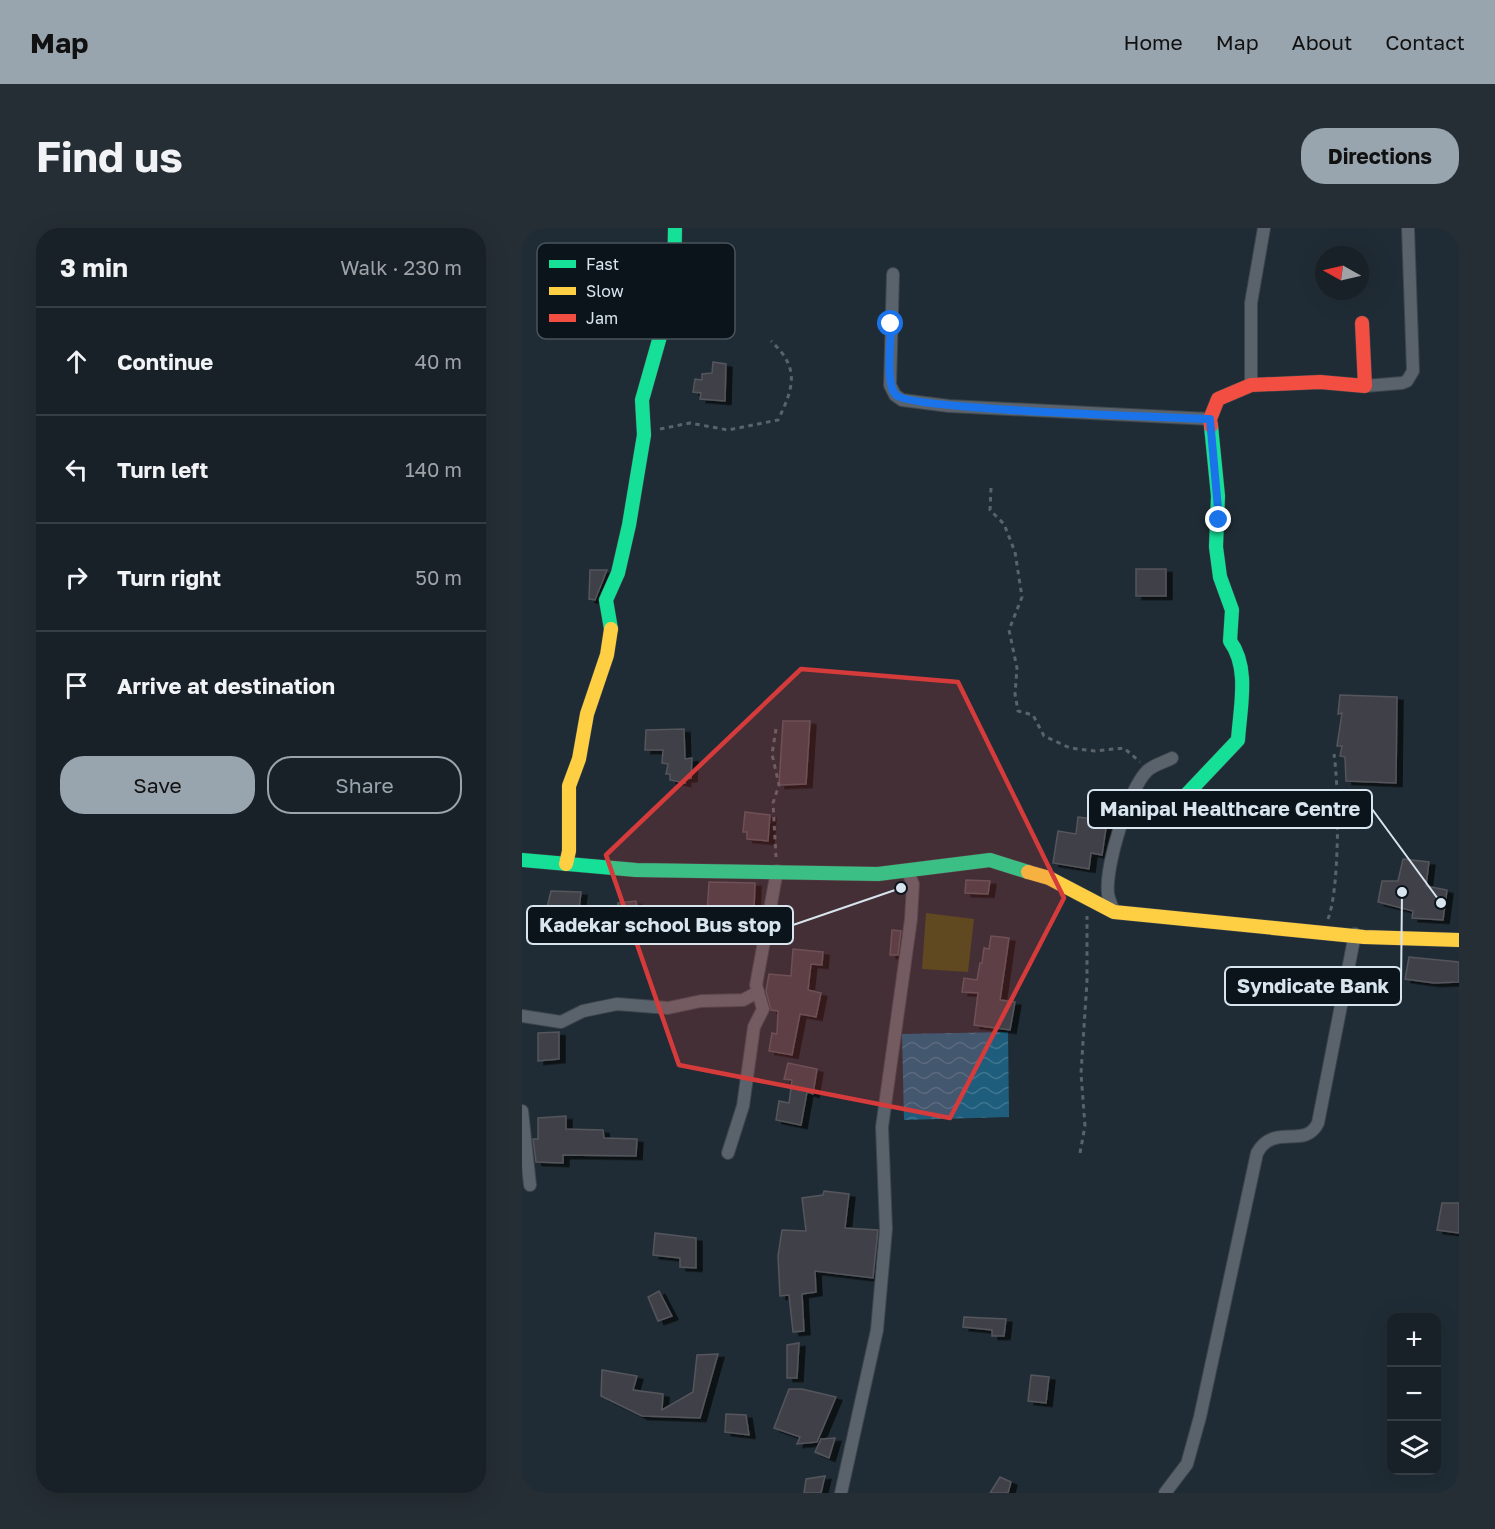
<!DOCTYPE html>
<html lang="en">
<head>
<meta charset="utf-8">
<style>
	:root { --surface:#182128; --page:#252e34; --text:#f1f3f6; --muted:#9fa3a8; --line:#363e45; --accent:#98a4ae }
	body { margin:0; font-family:"Golos Text",sans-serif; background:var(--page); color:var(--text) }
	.controls { position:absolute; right:18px; bottom:18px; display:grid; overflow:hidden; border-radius:12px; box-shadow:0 6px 24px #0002 }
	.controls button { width:54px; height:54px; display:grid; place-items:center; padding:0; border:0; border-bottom:2px solid var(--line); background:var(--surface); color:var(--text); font:30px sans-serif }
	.compass { position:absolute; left:793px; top:18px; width:54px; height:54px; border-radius:50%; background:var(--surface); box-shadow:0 6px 24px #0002; rotate:278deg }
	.stop { position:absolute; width:18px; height:18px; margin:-14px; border:4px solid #1a73e8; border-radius:50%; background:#fff }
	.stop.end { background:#1a73e8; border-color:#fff; box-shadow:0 2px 6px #0008 }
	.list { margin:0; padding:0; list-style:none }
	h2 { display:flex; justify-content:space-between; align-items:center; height:78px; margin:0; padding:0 24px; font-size:26px }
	h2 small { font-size:20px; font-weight:400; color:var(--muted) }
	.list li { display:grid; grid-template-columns:39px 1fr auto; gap:18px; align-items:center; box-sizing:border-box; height:108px; padding:0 24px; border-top:2px solid var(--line) }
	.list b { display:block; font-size:22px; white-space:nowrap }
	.list em { font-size:20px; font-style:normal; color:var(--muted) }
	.actions { display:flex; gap:12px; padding:18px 24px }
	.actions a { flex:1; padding:14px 0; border:2px solid var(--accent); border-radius:24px; text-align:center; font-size:21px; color:var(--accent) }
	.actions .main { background:var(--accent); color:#111 }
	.icon { flex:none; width:33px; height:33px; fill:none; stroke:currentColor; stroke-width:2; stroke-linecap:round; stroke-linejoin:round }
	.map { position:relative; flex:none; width:937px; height:1265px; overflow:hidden; border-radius:24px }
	header { display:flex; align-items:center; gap:36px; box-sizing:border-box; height:84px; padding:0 30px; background:var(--accent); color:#111 }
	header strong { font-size:28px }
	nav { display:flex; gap:33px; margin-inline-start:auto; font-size:21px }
	.intro { display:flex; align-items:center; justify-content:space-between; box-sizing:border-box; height:144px; padding:0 36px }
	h1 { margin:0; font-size:42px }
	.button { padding:15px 27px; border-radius:24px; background:var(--accent); color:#111; font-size:21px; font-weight:700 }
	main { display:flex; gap:36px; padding:0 36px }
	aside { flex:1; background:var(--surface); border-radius:24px; box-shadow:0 6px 24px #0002 }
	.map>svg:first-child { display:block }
	.park { fill:#434c1a }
	.water { fill:url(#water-waves) }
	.building { fill:#414149; stroke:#54555c; stroke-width:1.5; filter:url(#shadow) }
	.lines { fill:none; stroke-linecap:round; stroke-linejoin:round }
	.street-casing { stroke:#3d464d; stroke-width:14 }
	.fast-casing { stroke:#3d464d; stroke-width:15 }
	.slow-casing { stroke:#3d464d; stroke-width:15 }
	.jam-casing { stroke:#3d464d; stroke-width:15 }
	.path { stroke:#5b636a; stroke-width:3; stroke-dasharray:4.5 4.5; stroke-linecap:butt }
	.street { stroke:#5a636b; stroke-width:12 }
	.fast { stroke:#16e098; stroke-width:14 }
	.slow { stroke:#ffcf43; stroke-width:14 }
	.jam { stroke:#f24e42; stroke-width:14 }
	.route { stroke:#1a73e8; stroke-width:8 }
	.marked { fill:#d63b3c; fill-opacity:0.2; stroke:#d63b3c; stroke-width:4.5; stroke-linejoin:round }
	.key { fill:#0b141b; stroke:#48535b; stroke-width:1.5 }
	.key-label { font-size:16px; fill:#d8e5ef }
	.leader { fill:none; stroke:#d8e5ef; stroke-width:2 }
	.callout-dot { fill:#d8e5ef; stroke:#0b141b; stroke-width:2 }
	.callout { fill:#0b141b; stroke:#d8e5ef; stroke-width:2 }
	.callout-label { font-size:20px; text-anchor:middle; font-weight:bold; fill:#d8e5ef }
</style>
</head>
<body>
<header>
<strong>Map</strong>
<nav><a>Home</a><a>Map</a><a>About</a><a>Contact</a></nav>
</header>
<div class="intro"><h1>Find us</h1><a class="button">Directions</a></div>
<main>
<aside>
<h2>3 min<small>Walk · 230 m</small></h2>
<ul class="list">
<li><svg class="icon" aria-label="ahead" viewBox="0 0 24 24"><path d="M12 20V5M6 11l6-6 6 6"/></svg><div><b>Continue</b></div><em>40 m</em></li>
<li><svg class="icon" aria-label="left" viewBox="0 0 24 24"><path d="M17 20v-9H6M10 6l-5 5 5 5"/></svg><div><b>Turn left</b></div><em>140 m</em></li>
<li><svg class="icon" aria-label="right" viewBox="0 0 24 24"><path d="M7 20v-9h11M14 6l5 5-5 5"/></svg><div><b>Turn right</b></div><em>50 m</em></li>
<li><svg class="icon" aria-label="arrive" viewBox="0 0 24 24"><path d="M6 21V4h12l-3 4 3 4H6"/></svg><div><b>Arrive at destination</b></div></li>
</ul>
<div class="actions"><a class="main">Save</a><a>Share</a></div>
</aside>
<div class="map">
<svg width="937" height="1265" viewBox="0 0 937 1265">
	<defs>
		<pattern id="water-waves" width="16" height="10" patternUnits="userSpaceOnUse" patternTransform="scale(1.5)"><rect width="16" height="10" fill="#1e5e7c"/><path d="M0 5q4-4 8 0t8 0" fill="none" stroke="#3e758f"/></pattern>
		<filter id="shadow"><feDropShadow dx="6" dy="3.5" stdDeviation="0" flood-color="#0009"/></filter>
	</defs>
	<rect width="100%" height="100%" fill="#202c35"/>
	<!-- park -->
	<polygon class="park" points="404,685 452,691 446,744 400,741"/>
	<!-- water -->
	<polygon class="water" points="486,804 487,889 382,892 380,806"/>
	<!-- building -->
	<g class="building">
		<polygon points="191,134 204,136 203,173 178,171 179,165 171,164 173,151 180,152 180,146 190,145"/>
		<rect x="614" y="341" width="30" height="27"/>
		<polygon points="68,342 85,342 73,372 67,371"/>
		<polygon points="818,467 875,469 874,555 824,553 823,529 818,528 820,518 815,518 820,485 816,486"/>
		<polygon points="261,493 288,493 284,556 257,557"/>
		<polygon points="162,501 163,531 170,530 169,550 162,551 163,555 148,552 148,546 144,546 146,536 140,535 141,522 123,522 124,502"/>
		<polygon points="223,584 248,587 246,613 225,611 225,604 221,604"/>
		<polygon points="556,589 585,593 580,627 569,625 567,641 531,635 536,603 554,606"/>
		<polygon points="881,631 907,634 904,658 925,662 921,692 890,690 891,683 856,674 860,653 876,653"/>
		<polygon points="444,652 468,653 466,666 443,665"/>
		<polygon points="187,654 233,655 231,706 184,703"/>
		<polygon points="29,663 59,664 55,699 21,696"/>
		<polygon points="114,673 117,695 94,693 96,675"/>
		<polygon points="370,702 379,703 376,727 368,727"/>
		<polygon points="469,708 487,710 478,772 493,774 488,802 452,797 456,765 440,764 442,750 455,752 458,735 460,735 462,720 467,721"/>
		<polygon points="271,721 301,724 300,737 289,736 286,762 299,765 294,789 278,786 270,827 247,823 250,805 255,806 256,783 249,782 244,763 247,746 269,748"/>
		<polygon points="887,729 937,734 937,754 912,755 883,751"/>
		<polygon points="37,804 37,831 16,833 16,805"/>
		<polygon points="266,835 295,841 291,866 285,864 279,897 254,892 257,873 267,875 270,852 262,851"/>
		<polygon points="44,888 44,901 81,902 82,910 115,911 114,928 41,927 41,935 14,934 11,911 16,911 16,890"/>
		<polygon points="302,963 327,966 323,1000 356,1002 351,1050 293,1043 294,1064 280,1066 282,1103 271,1104 267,1067 258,1068 256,1028 260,1002 284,1003 280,970 301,967"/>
		<polygon points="920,975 937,975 937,1005 915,1002"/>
		<polygon points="133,1005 174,1010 174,1040 158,1039 158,1030 131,1027"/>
		<polygon points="137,1063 150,1088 136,1093 126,1069"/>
		<polygon points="442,1089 484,1091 482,1108 470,1108 470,1102 441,1099"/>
		<polygon points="277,1115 275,1150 265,1150 265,1117"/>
		<polygon points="196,1126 178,1190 120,1188 79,1168 80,1142 115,1148 111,1162 141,1166 140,1182 171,1164 175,1127"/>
		<polygon points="509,1147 527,1149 524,1175 506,1173"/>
		<polygon points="267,1161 280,1161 314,1169 295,1214 275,1216 278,1209 252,1200"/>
		<polygon points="204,1186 224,1187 227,1207 203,1204"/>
		<polygon points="313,1210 307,1230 293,1224 299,1211"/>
		<polygon points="303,1248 299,1265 282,1265 284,1251"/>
		<polygon points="478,1249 489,1254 486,1265 468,1265"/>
	</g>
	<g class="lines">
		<defs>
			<g id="street">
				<polyline points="371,46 368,157 373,167 380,172 427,178 688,191"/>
				<polyline points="729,157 729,75 742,0"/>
				<polyline points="843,158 880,155 885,153 891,143 886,0"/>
				<path d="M 592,684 C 590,678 587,672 586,666 C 583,639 606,563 625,543 C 631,537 643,534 650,530"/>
				<polyline points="0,788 39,794 61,783 95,776 146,780 179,773 221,772 236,764"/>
				<polyline points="0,883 8,957"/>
				<polyline points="206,925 221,878 232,799 241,781 234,757 255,643"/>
				<polyline points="319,1265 355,1102 364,1001 360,899 389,691 391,656 385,642"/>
				<path d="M 643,1265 L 665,1236 L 678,1189 L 735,925 C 752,894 783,922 796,895 L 833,706"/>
			</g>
			<g id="fast">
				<polyline points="89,401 84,372 96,345 107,297 122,207 120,172 152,59 153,0"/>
				<path d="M 608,573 L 624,582 L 646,586 L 716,512 C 718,480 728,440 708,413 L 710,382 L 698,349 L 694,319 L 696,268 L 689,198"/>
				<polyline points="0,632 114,642 356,646 468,632 506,644"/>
			</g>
			<g id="slow">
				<polyline points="44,636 47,623 47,558 57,531 65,486 85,427 89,401"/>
				<polyline points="506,644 527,650 592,684 842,709 937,712"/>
			</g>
			<polyline id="jam" points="689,198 688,191 696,171 729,157 798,154 843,158 840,95"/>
		</defs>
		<!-- street casing -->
		<use href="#street" class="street-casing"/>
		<!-- fast casing -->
		<use href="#fast" class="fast-casing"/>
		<!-- slow casing -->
		<use href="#slow" class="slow-casing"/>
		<!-- jam casing -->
		<use href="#jam" class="jam-casing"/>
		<!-- path -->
		<g class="path">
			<path d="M 138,201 L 168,195 L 206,202 L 256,192 C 272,159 278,140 249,113"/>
			<polyline points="469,260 468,282 482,296 493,324 500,369 487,402 495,440 493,466 496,483 511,487 522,508 548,520 573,523 602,520 618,534"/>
			<polyline points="254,501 250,526 257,557 251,575 254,629"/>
			<path d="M 806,691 C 818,660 817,560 812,526"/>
			<polyline points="558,925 563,898 559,845 565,753 565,688"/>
		</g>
		<!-- street -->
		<use href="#street" class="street"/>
		<!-- fast -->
		<use href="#fast" class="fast"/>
		<!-- slow -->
		<use href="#slow" class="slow"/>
		<!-- jam -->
		<use href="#jam" class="jam"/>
	</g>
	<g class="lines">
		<!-- route -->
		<path class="route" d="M 369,96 C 369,112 363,157 374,167 C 389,182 648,189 688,191 L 697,292"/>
	</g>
	<!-- marked area -->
	<path class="marked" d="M 279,441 L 436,454 L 542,670 L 428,890 L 157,837 L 84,627 Z"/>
	<!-- legend -->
	<rect x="15" y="15" width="198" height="96" rx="9" class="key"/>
	<rect x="27" y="32" width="27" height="8" fill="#16e098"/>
	<rect x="27" y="59" width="27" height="8" fill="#ffcf43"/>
	<rect x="27" y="86" width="27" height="8" fill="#f24e42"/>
	<g class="key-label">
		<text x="64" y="42">Fast</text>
		<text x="64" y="69">Slow</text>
		<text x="64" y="96">Jam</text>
	</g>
	<!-- callouts -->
	<path class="leader" d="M919 675L850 581M379 660L271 697M880 664L879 758"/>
	<g class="callout-dot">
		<circle cx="919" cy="675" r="6"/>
		<circle cx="379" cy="660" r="6"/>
		<circle cx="880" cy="664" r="6"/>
	</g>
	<g class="callout">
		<rect x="566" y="562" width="284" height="38" rx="6"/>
		<rect x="5" y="678" width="266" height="38" rx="6"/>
		<rect x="703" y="739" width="176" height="38" rx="6"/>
	</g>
	<g class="callout-label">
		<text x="708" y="588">Manipal Healthcare Centre</text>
		<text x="138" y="704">Kadekar school Bus stop</text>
		<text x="791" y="765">Syndicate Bank</text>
	</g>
</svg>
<div class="controls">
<button>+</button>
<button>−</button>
<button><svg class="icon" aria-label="layers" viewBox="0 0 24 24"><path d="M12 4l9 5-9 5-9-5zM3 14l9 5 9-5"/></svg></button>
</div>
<svg class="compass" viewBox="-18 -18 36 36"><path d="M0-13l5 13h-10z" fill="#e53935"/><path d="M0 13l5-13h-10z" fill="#9fa3a8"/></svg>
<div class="stop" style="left:369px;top:96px"></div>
<div class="stop end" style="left:697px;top:292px"></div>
</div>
</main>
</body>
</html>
